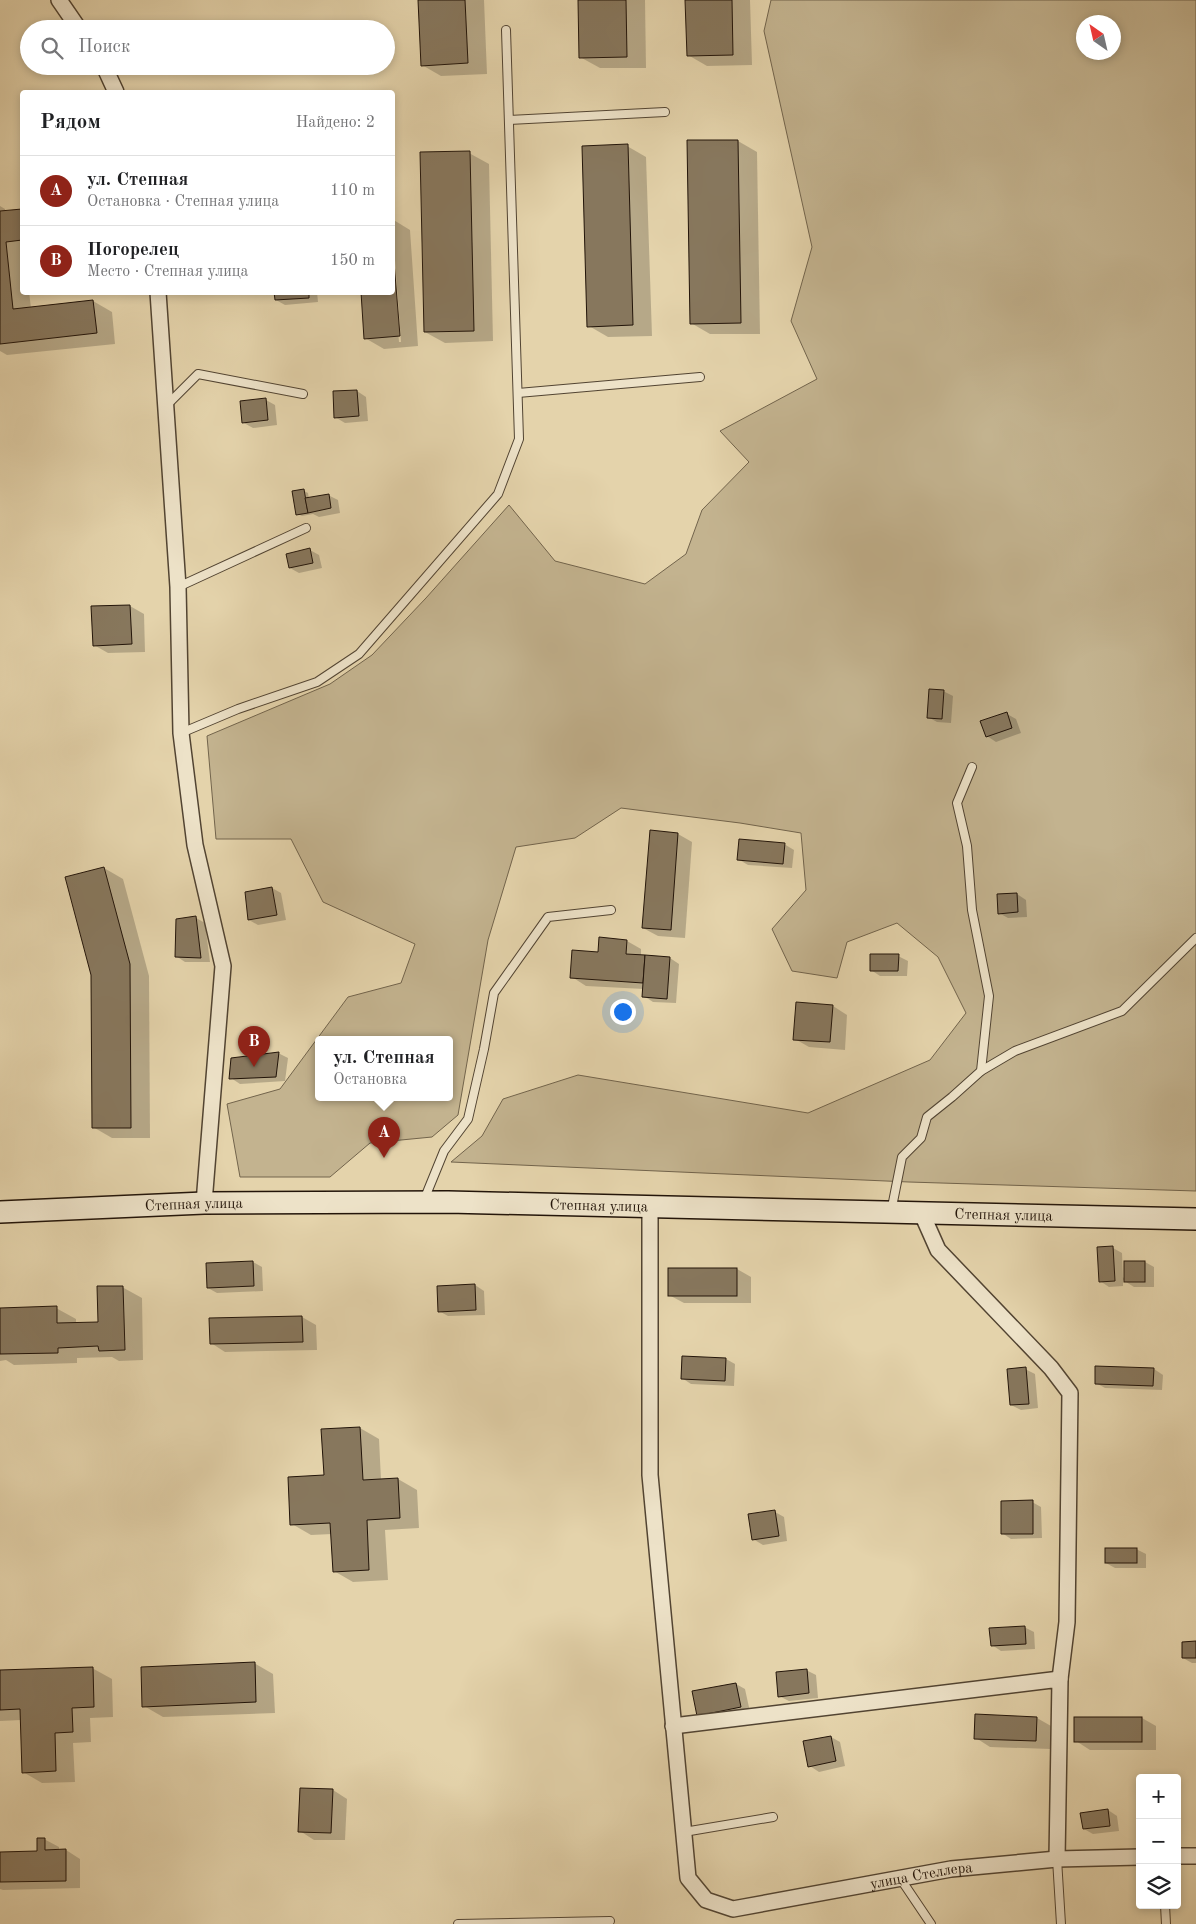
<!DOCTYPE html>
<html lang="ru">
<head>
<meta charset="utf-8">
<style>
	:root { --surface:#fff; --page:#f6f6f6; --text:#202124; --muted:#757577; --line:#e0e0e0; --accent:#8f2418 }
	body { margin:0; font-family:"Old Standard TT",serif; background:var(--page); color:var(--text) }
	.controls { position:absolute; right:15px; bottom:15px; display:grid; overflow:hidden; border-radius:5px; box-shadow:0 2px 8px #0003 }
	.controls button { width:45px; height:45px; display:grid; place-items:center; padding:0; border:0; border-bottom:1px solid var(--line); background:var(--surface); color:var(--text); font:25px sans-serif }
	.compass { position:absolute; left:1076px; top:15px; width:45px; height:45px; border-radius:50%; background:var(--surface); box-shadow:0 2px 8px #0003; rotate:326deg }
	.you { position:absolute; left:622px; top:1011px; width:18px; height:18px; margin:-12px; border:4px solid #fff; border-radius:50%; background:#1a73e8; box-shadow:0 0 0 8px #1a73e833 }
	.badge { display:grid; place-items:center; width:32px; height:32px; border-radius:50%; background:var(--accent); color:#fff; font-size:16px; font-weight:700 }
	.pin { position:absolute; translate:-50% -41px; filter:drop-shadow(0 1px 2px #0008) }
	.pin::after { content:''; position:absolute; top:26px; width:18px; height:15px; background:inherit; clip-path:polygon(0 0,100% 0,50% 100%) }
	.popup { position:absolute; left:315px; top:1036px; width:138px; height:65px; box-sizing:border-box; display:grid; place-content:center; border-radius:5px; background:var(--surface); filter:drop-shadow(0 1px 4px #0005); font-size:16px; white-space:nowrap; color:var(--muted) }
	.popup b { font-size:19px; color:var(--text) }
	.popup::after { content:''; position:absolute; left:50%; top:100%; margin-left:-10px; border:10px solid transparent; border-top-color:var(--surface) }
	.list { margin:0; padding:0; list-style:none }
	h2 { display:flex; justify-content:space-between; align-items:center; height:65px; margin:0; padding:0 20px; font-size:21px }
	h2 small { font-size:16px; font-weight:400; color:var(--muted) }
	.list li { display:grid; grid-template-columns:32px 1fr auto; gap:15px; align-items:center; box-sizing:border-box; height:70px; padding:0 20px; border-top:1px solid var(--line) }
	.list b { display:block; font-size:19px; white-space:nowrap }
	.list p { margin:0; font-size:16px; white-space:nowrap; color:var(--muted) }
	.list em { font-size:16px; font-style:normal; color:var(--muted) }
	.icon { flex:none; width:28px; height:28px; fill:none; stroke:currentColor; stroke-width:2; stroke-linecap:round; stroke-linejoin:round }
	.map { position:relative; flex:none; width:1196px; height:1924px; overflow:hidden }
	.search { position:absolute; background:var(--surface); box-shadow:0 2px 8px #0003; left:20px; top:20px; width:375px; height:55px; display:flex; align-items:center; gap:12px; box-sizing:border-box; padding:0 18px; border-radius:28px; color:var(--muted); font-size:19px }
	.panel { position:absolute; background:var(--surface); box-shadow:0 2px 8px #0003; left:20px; top:90px; width:375px; height:205px; border-radius:5px }
	.map>svg:first-child { display:block }
	.green { fill:#c3b38f; stroke:#72644c; fill-rule:evenodd }
	.shadow { fill:#0003 }
	.building { fill:#87775d; stroke:#221409 }
	.lines { fill:none; stroke-linecap:round; stroke-linejoin:round }
	.lane-casing { stroke:#524432; stroke-width:10 }
	.street-casing { stroke:#524432; stroke-width:18 }
	.secondary-casing { stroke:#221409; stroke-width:24 }
	.lane { stroke:#ede2c8; stroke-width:8 }
	.street { stroke:#ede2c8; stroke-width:15 }
	.secondary { stroke:#ede2c8; stroke-width:21 }
	.labels { text-anchor:middle; stroke-width:4.5; stroke-linejoin:round; paint-order:stroke }
	.street-label { font-size:15px; fill:#221409; stroke:#ede2c8 }
</style>
</head>
<body>
<div class="map">
<svg width="1196" height="1924" viewBox="0 0 1196 1924">
	<rect width="100%" height="100%" fill="#e4d3ab"/>
	<filter id="stains"><feTurbulence type="fractalNoise" baseFrequency=".004" numOctaves="4"/><feColorMatrix values="0 0 0 0 .2 0 0 0 0 .09 0 0 0 0 .02 0 0 0 .5 -.17"/></filter>
	<radialGradient id="worn" r=".72"><stop offset=".6" stop-color="#630" stop-opacity="0"/><stop offset="1" stop-color="#630" stop-opacity=".3"/></radialGradient>
	<!-- green -->
	<path class="green" d="M 771,0 L 1196,0 L 1196,1191 L 909,1182 L 451,1162 L 482,1136 L 503,1099 L 578,1075 L 808,1113 L 930,1060 L 966,1013 L 938,957 L 897,923 L 847,942 L 837,978 L 792,971 L 772,929 L 806,890 L 801,833 L 740,823 L 621,808 L 575,838 L 516,847 L 488,940 L 458,1115 L 432,1137 L 370,1143 L 330,1177 L 240,1177 L 227,1104 L 280,1089 L 348,997 L 401,983 L 415,944 L 323,902 L 291,839 L 216,839 L 207,736 L 330,684 L 372,655 L 426,598 L 509,505 L 555,561 L 645,584 L 686,554 L 702,510 L 749,462 L 720,431 L 817,379 L 791,321 L 812,247 L 764,31 ZM 1084,22 L 1114,22 L 1114,52 L 1084,52 ZM 319,1039 L 449,1039 L 449,1097 L 319,1097 Z"/>
	<!-- shadow -->
	<g class="shadow">
		<polygon points="419,0 484,0 487,74 441,76 422,65"/>
		<polygon points="579,0 645,0 646,68 600,68 580,57"/>
		<polygon points="687,0 750,0 752,65 707,66 688,55"/>
		<polygon points="689,141 738,141 757,152 760,334 710,334 691,323"/>
		<polygon points="627,146 646,157 652,336 608,337 589,326"/>
		<polygon points="469,153 489,164 493,341 445,343 425,332"/>
		<polygon points="0,206 5,209 5,212 22,210 22,292 29,292 31,308 93,301 112,312 115,344 7,355 0,351"/>
		<polygon points="392,219 410,230 418,346 384,349 365,338 392,292 392,254 399,342 401,342"/>
		<polygon points="275,292 317,292 318,302 285,305 276,300"/>
		<polygon points="357,391 366,397 368,421 345,423 335,417"/>
		<polygon points="266,400 275,405 277,425 253,428 244,423"/>
		<polygon points="304,491 308,493 309,499 328,495 338,500 340,513 319,517 313,514 302,516 298,514"/>
		<polygon points="310,550 319,555 322,568 299,573 290,568"/>
		<polygon points="130,606 144,614 145,652 108,653 94,645"/>
		<polygon points="943,691 953,696 951,723 937,722 928,717"/>
		<polygon points="1007,714 1016,719 1021,733 996,742 987,736"/>
		<polygon points="651,832 678,834 692,842 685,938 658,936 643,928"/>
		<polygon points="784,844 794,850 792,868 748,865 738,859"/>
		<polygon points="104,868 123,879 149,976 150,1138 112,1138 93,1127"/>
		<polygon points="272,888 281,893 286,920 258,925 249,920 247,893"/>
		<polygon points="1017,894 1026,900 1027,917 1008,918 999,913"/>
		<polygon points="196,918 205,923 210,962 185,962 176,956"/>
		<polygon points="600,939 627,941 641,949 641,956 670,958 679,964 676,1003 653,1002 644,996 644,989 586,986 572,977 599,953"/>
		<polygon points="898,956 908,961 907,976 880,976 871,970"/>
		<polygon points="797,1004 833,1006 847,1015 845,1050 809,1047 795,1039"/>
		<polygon points="278,1053 288,1058 285,1081 240,1084 231,1078"/>
		<polygon points="1113,1248 1122,1253 1123,1278 1145,1262 1154,1267 1154,1287 1134,1287 1123,1280 1123,1286 1109,1287 1100,1281"/>
		<polygon points="253,1262 262,1267 263,1291 217,1293 208,1288"/>
		<polygon points="670,1269 737,1269 751,1277 751,1303 684,1303 669,1295"/>
		<polygon points="475,1285 484,1291 485,1315 448,1316 439,1311"/>
		<polygon points="122,1287 142,1298 143,1360 119,1361 112,1357 77,1358 77,1363 14,1365 6,1360 0,1361 0,1309 56,1308 76,1319 76,1324 99,1323"/>
		<polygon points="302,1317 316,1325 317,1350 225,1352 211,1343"/>
		<polygon points="683,1357 726,1359 735,1364 734,1386 691,1384 682,1378"/>
		<polygon points="1025,1369 1035,1374 1038,1408 1021,1410 1011,1405"/>
		<polygon points="1154,1369 1163,1375 1162,1390 1105,1388 1096,1383"/>
		<polygon points="360,1428 379,1439 381,1480 398,1479 417,1490 419,1528 385,1530 388,1580 353,1582 334,1571 332,1534 311,1535 292,1524"/>
		<polygon points="1032,1502 1041,1507 1042,1538 1011,1539 1002,1533"/>
		<polygon points="775,1512 784,1517 787,1541 763,1545 753,1539"/>
		<polygon points="1136,1549 1146,1554 1146,1568 1115,1568 1106,1563"/>
		<polygon points="1024,1627 1034,1632 1035,1649 1001,1651 992,1645"/>
		<polygon points="1196,1642 1196,1663 1192,1663 1183,1658"/>
		<polygon points="254,1663 273,1674 275,1713 163,1717 144,1706"/>
		<polygon points="92,1668 112,1679 113,1717 90,1718 91,1742 73,1743 75,1782 42,1783 23,1772 21,1720 0,1721 0,1672"/>
		<polygon points="806,1670 816,1675 818,1698 789,1701 779,1696"/>
		<polygon points="736,1684 745,1689 750,1712 698,1715"/>
		<polygon points="1037,1718 1051,1726 1050,1749 990,1747 976,1738"/>
		<polygon points="1076,1718 1142,1718 1156,1726 1156,1750 1090,1750 1076,1741"/>
		<polygon points="831,1737 840,1742 845,1766 819,1772 810,1766"/>
		<polygon points="333,1790 347,1799 345,1840 314,1840 300,1831"/>
		<polygon points="1108,1810 1117,1816 1119,1831 1093,1834 1084,1829"/>
		<polygon points="44,1839 59,1847 59,1851 66,1850 80,1859 80,1888 3,1890 0,1889 0,1853 38,1852"/>
	</g>
	<!-- building -->
	<g class="building">
		<polygon points="418,0 465,0 468,63 421,66"/>
		<polygon points="578,0 626,0 627,57 579,58"/>
		<polygon points="685,0 732,0 733,55 687,56"/>
		<polygon points="687,140 738,140 741,323 690,324"/>
		<polygon points="628,144 633,325 587,327 582,146"/>
		<polygon points="470,151 474,331 424,332 420,152"/>
		<polygon points="22,209 22,240 6,242 13,309 93,300 97,333 0,344 0,211"/>
		<polygon points="392,237 400,336 364,339 361,292 392,292"/>
		<polygon points="274,292 309,292 309,298 275,300"/>
		<polygon points="357,390 359,416 334,418 333,391"/>
		<polygon points="266,398 268,420 242,423 240,401"/>
		<polygon points="304,489 308,513 296,515 292,491"/>
		<polygon points="329,494 331,508 308,513 305,498"/>
		<polygon points="310,548 313,563 289,568 286,554"/>
		<polygon points="130,605 132,644 93,646 91,606"/>
		<polygon points="929,689 944,690 942,719 927,718"/>
		<polygon points="1007,712 1012,728 986,737 980,721"/>
		<polygon points="650,830 678,833 671,930 642,928"/>
		<polygon points="739,839 785,843 783,864 737,860"/>
		<polygon points="104,867 130,964 131,1128 92,1128 91,975 65,877"/>
		<polygon points="272,887 277,915 248,920 245,892"/>
		<polygon points="1017,893 1018,912 998,914 997,894"/>
		<polygon points="196,916 201,958 175,957 176,919"/>
		<polygon points="599,937 627,940 626,954 645,955 643,983 570,978 572,950 598,952"/>
		<polygon points="870,954 899,954 898,971 870,971"/>
		<polygon points="645,955 670,957 667,999 642,997"/>
		<polygon points="796,1002 833,1005 830,1042 793,1040"/>
		<polygon points="279,1052 276,1077 229,1079 231,1058"/>
		<polygon points="1113,1246 1115,1281 1099,1282 1097,1247"/>
		<polygon points="253,1261 254,1286 207,1288 206,1263"/>
		<rect x="1124" y="1261" width="21" height="21"/>
		<rect x="668" y="1268" width="69" height="28"/>
		<polygon points="475,1284 476,1310 438,1312 437,1286"/>
		<polygon points="97,1286 123,1286 125,1350 99,1351 98,1346 58,1348 58,1353 0,1354 0,1308 57,1306 57,1323 98,1322"/>
		<polygon points="302,1316 303,1342 210,1344 209,1318"/>
		<polygon points="682,1356 726,1358 725,1381 681,1379"/>
		<polygon points="1095,1366 1154,1368 1153,1386 1095,1384"/>
		<polygon points="1026,1367 1029,1404 1010,1405 1007,1369"/>
		<polygon points="360,1427 363,1480 398,1478 400,1518 367,1520 369,1570 333,1572 330,1523 290,1525 288,1477 324,1475 321,1429"/>
		<polygon points="1033,1500 1033,1534 1001,1534 1001,1501"/>
		<polygon points="775,1510 779,1536 752,1540 748,1514"/>
		<rect x="1105" y="1548" width="32" height="15"/>
		<polygon points="1025,1626 1026,1644 991,1646 989,1628"/>
		<polygon points="1196,1641 1196,1658 1182,1658 1182,1642"/>
		<polygon points="255,1662 256,1702 142,1707 141,1667"/>
		<polygon points="93,1667 94,1707 72,1708 73,1732 55,1733 56,1771 22,1773 20,1709 0,1710 0,1670"/>
		<polygon points="807,1669 809,1693 778,1697 776,1672"/>
		<polygon points="736,1683 741,1707 697,1716 692,1691"/>
		<polygon points="975,1714 1037,1717 1036,1741 974,1739"/>
		<rect x="1074" y="1717" width="68" height="25"/>
		<polygon points="831,1736 836,1761 808,1767 803,1741"/>
		<polygon points="300,1788 333,1789 331,1833 298,1832"/>
		<polygon points="1108,1809 1110,1826 1083,1829 1080,1813"/>
		<polygon points="37,1838 45,1838 45,1850 66,1849 66,1881 0,1882 0,1852 37,1851"/>
	</g>
	<g class="lines">
		<defs>
			<g id="lane">
				<polyline points="509,120 665,112"/>
				<polyline points="518,393 700,377"/>
				<polyline points="167,405 198,374 303,394"/>
				<polyline points="178,587 306,528"/>
				<polyline points="181,733 238,709 317,682 359,654 498,494 519,439 506,30"/>
				<polyline points="981,1071 1015,1051 1122,1011 1196,938"/>
				<polyline points="424,1200 444,1151 468,1119 484,1049 494,993 548,917 611,910"/>
				<polyline points="891,1212 902,1157 921,1138 927,1117 952,1097 981,1071 989,996 972,910 967,846 957,803 972,767"/>
				<polyline points="684,1832 773,1817"/>
				<polyline points="1057,1859 1061,1924"/>
				<polyline points="900,1878 931,1924"/>
				<polyline points="1165,1905 1166,1924"/>
				<polyline points="458,1924 610,1921"/>
			</g>
			<g id="street">
				<polyline points="59,0 79,29"/>
				<polyline points="104,66 116,92"/>
				<polyline points="158,292 178,587 181,733 195,845 223,966 204,1203"/>
				<path id="s1" d="M 650,1207 L 650,1475 L 688,1878 L 706,1900 L 733,1909 L 951,1869 L 1057,1859 L 1140,1857"/>
				<polyline points="922,1214 938,1250 1051,1368 1070,1393 1067,1622 1060,1679"/>
				<polyline points="673,1726 1060,1679 1057,1859"/>
				<polyline points="1177,1856 1196,1856"/>
			</g>
			<g id="secondary">
				<path id="s2" d="M 0,1212 L 204,1203 L 448,1202 L 1196,1219"/>
			</g>
		</defs>
		<!-- lane casing -->
		<use href="#lane" class="lane-casing"/>
		<!-- street casing -->
		<use href="#street" class="street-casing"/>
		<!-- secondary casing -->
		<use href="#secondary" class="secondary-casing"/>
		<!-- lane -->
		<use href="#lane" class="lane"/>
		<!-- street -->
		<use href="#street" class="street"/>
		<!-- secondary -->
		<use href="#secondary" class="secondary"/>
	</g>
	<g class="labels">
		<!-- street labels -->
		<g class="street-label">
			<text dy="5" stroke="none"><textPath href="#s2" startOffset="194">Степная улица</textPath></text>
			<text dy="5" stroke="none"><textPath href="#s2" startOffset="599">Степная улица</textPath></text>
			<text dy="5" stroke="none"><textPath href="#s2" startOffset="1004">Степная улица</textPath></text>
			<text dy="5" stroke="none"><textPath href="#s1" startOffset="921">улица Стеллера</textPath></text>
		</g>
	</g>
	<rect width="100%" height="100%" filter="url(#stains)"/>
	<rect width="100%" height="100%" fill="url(#worn)"/>
</svg>
<div class="controls">
<button>+</button>
<button>−</button>
<button><svg class="icon" aria-label="layers" viewBox="0 0 24 24"><path d="M12 4l9 5-9 5-9-5zM3 14l9 5 9-5"/></svg></button>
</div>
<svg class="compass" viewBox="-18 -18 36 36"><path d="M0-13l5 13h-10z" fill="#e53935"/><path d="M0 13l5-13h-10z" fill="#757577"/></svg>
<div class="you"></div>
<div class="pin badge" style="left:384px;top:1158px">A</div>
<div class="popup"><b>ул. Степная</b>Остановка</div>
<div class="pin badge" style="left:254px;top:1067px">B</div>
<div class="search"><svg class="icon" aria-label="search" viewBox="0 0 24 24"><circle cx="10" cy="10" r="6"/><path d="M15 15l6 6"/></svg>Поиск</div>
<section class="panel">
<h2>Рядом<small>Найдено: 2</small></h2>
<ul class="list">
<li><span class="badge">A</span><div><b>ул. Степная</b><p>Остановка · Степная улица</p></div><em>110 m</em></li>
<li><span class="badge">B</span><div><b>Погорелец</b><p>Место · Степная улица</p></div><em>150 m</em></li>
</ul>
</section>
</div>
</body>
</html>
